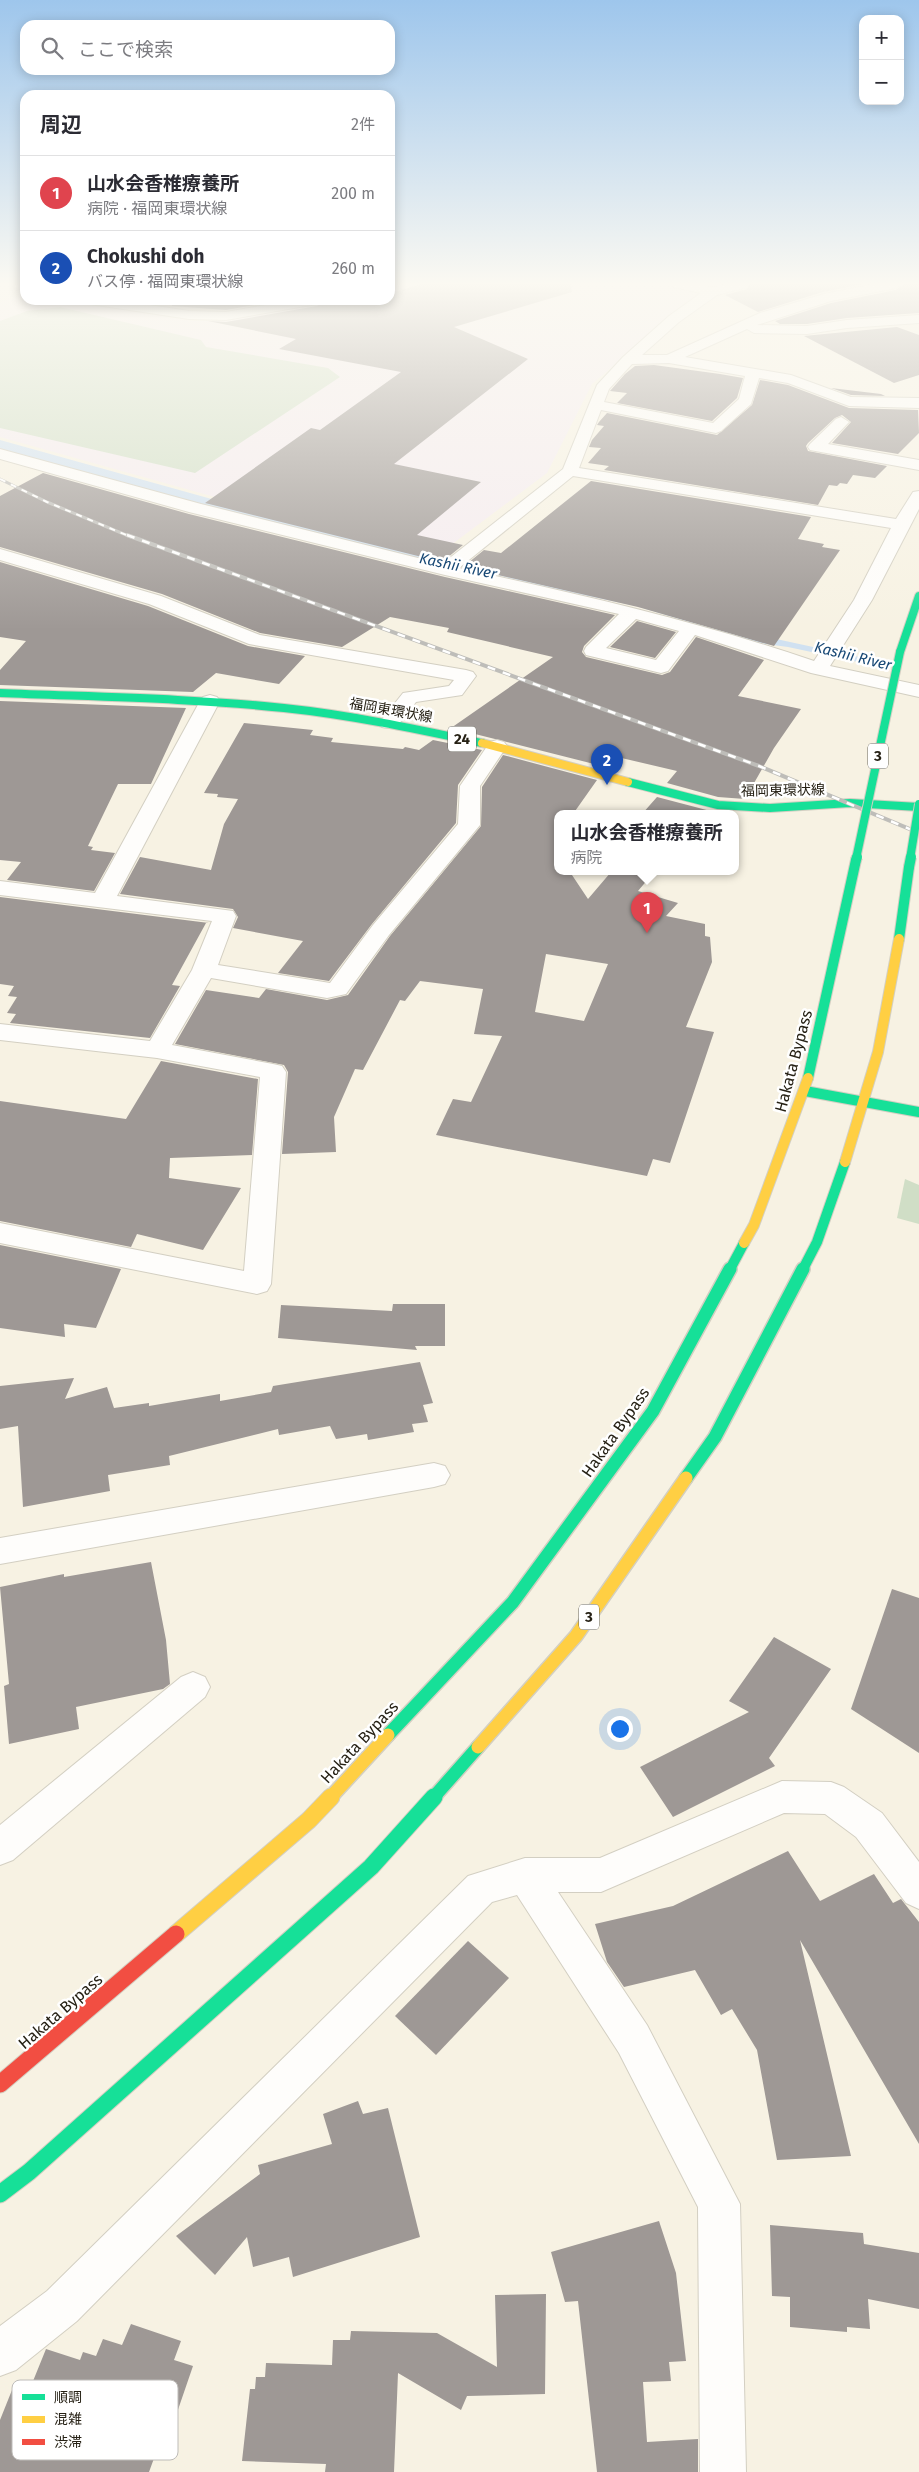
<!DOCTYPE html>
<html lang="ja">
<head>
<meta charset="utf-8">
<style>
	:root { --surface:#fff; --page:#f7f7f7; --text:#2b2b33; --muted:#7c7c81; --line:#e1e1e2; --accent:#6f6a5d }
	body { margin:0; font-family:"Fira Sans","Noto Sans JP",sans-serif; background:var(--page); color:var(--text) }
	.controls { position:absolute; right:15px; top:15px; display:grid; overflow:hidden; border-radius:10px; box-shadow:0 2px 12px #0003 }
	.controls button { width:45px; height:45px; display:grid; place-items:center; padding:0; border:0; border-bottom:1px solid var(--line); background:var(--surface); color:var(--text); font:25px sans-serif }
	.you { position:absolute; left:619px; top:1728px; width:18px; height:18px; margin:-12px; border:4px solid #fff; border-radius:50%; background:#1a73e8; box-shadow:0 0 0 8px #1a73e833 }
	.badge { display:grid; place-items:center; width:32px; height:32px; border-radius:50%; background:var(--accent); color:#fff; font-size:16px; font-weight:700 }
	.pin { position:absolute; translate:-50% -41px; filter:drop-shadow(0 1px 2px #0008) }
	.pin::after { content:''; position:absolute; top:26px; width:18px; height:15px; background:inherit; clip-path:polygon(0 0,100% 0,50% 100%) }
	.popup { position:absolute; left:554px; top:810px; width:185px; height:65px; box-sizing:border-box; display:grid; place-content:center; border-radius:10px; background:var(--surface); filter:drop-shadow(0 1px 4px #0005); font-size:16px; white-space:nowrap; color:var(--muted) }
	.popup b { font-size:19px; color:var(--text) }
	.popup::after { content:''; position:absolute; left:50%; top:100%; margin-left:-10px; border:10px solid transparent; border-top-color:var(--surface) }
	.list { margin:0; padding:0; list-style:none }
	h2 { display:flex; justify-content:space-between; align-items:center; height:65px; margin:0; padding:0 20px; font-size:21px }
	h2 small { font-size:16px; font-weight:400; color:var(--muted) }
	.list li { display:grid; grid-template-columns:32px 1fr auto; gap:15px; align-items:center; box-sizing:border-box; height:75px; padding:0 20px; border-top:1px solid var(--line) }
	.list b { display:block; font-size:19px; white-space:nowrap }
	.list p { margin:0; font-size:16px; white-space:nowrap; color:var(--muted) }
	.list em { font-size:16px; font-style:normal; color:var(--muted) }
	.icon { flex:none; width:28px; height:28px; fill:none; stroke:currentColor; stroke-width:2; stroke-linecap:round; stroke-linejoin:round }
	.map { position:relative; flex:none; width:919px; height:2472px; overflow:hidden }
	.search { position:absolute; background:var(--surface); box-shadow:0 2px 12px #0003; left:20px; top:20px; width:375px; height:55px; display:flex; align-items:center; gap:12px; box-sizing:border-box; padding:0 18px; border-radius:15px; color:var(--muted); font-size:19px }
	.panel { position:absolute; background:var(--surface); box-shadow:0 2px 12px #0003; left:20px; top:90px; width:375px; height:215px; border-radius:15px }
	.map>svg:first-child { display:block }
	.industrial { fill:#f5ecf0 }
	.green { fill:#d0dec6 }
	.water { fill:#d0e1f1 }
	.pier { fill:#f7f2e3 }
	.building { fill:#9e9895; fill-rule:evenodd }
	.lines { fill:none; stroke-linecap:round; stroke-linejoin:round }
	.street-casing { stroke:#d3cfc2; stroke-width:2 }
	.fast-far3-casing { stroke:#d3cfc2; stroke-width:10 }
	.fast-far2-casing { stroke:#d3cfc2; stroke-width:12 }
	.fast-far1-casing { stroke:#d3cfc2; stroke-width:16 }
	.fast-casing { stroke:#d3cfc2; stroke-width:19 }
	.slow-far3-casing { stroke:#d3cfc2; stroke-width:10 }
	.slow-far2-casing { stroke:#d3cfc2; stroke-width:12 }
	.slow-far1-casing { stroke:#d3cfc2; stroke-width:16 }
	.slow-casing { stroke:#d3cfc2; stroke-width:19 }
	.jam-casing { stroke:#d3cfc2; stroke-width:19 }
	.street { fill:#fefdfb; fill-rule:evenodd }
	.fast-far3 { stroke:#16e098; stroke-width:8 }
	.fast-far2 { stroke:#16e098; stroke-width:10 }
	.fast-far1 { stroke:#16e098; stroke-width:13 }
	.fast { stroke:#16e098; stroke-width:17 }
	.slow-far3 { stroke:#ffcf43; stroke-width:8 }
	.slow-far2 { stroke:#ffcf43; stroke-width:10 }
	.slow-far1 { stroke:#ffcf43; stroke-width:13 }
	.slow { stroke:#ffcf43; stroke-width:17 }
	.jam { stroke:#f24e42; stroke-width:17 }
	.rail-far1-casing { stroke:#bebdb9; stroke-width:3 }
	.rail-casing { stroke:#bebdb9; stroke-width:4 }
	.rail-far1 { stroke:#fff; stroke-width:2; stroke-dasharray:6; stroke-linecap:butt }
	.rail { stroke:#fff; stroke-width:2.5; stroke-dasharray:8; stroke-linecap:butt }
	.fast-bridge-far1-casing { stroke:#d3cfc2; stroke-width:10; stroke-linecap:butt }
	.fast-bridge-casing { stroke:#d3cfc2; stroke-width:12; stroke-linecap:butt }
	.fast-bridge-far1 { stroke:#16e098; stroke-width:8 }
	.fast-bridge { stroke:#16e098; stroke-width:10 }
	.labels { text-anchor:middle; stroke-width:5; stroke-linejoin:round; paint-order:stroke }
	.far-street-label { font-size:14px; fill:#262115; stroke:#fff }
	.far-water-label { font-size:15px; font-style:italic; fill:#184875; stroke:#fff }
	.shield { fill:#fff; stroke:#67645b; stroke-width:1 }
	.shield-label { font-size:15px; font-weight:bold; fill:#262115 }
	.street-label { font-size:16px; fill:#262115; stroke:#fff }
	.key { fill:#fff; stroke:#bebcb9; stroke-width:1 }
	.key-label { font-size:14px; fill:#262115 }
</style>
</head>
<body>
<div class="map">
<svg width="919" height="2472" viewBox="0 0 919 2472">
	<rect width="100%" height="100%" fill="#f7f2e3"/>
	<!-- industrial -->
	<polygon class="industrial" points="390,284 665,284 701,292 592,384 547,473 447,548 416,553 0,437 0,302 24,294 25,300 61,300 192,321 217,321 330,300 390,300"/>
	<!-- green -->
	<g class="green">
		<polygon points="60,307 201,340 206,347 328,368 340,377 195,473 0,428 0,321 27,311"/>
		<polygon points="905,1179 919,1185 919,1224 897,1218"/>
	</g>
	<!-- water -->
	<polygon class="water" points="0,440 380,546 435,558 476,562 767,637 919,670 919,675 788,647 758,643 636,606 544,587 471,568 429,562 190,503 0,449"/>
	<!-- pier -->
	<polygon class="pier" points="860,654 919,667 919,678 858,665"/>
	<!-- building -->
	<g class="building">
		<polygon points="422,284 571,284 572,292 454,327 528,359 394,464 481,482 417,535 463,545 442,562 205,503 311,428 320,430 401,372 279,349 296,339 208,321 226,322 317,306 326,300 390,300 390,293"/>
		<polygon points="750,284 863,284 823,292 758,312 725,295 747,289"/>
		<polygon points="904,284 919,284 919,313 847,318 807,324 780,324 775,321 831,303 896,290"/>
		<polygon points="172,300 283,300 226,310 172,306"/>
		<polygon points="897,327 919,335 919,375 894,383 804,336"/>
		<polygon points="654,365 720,374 743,378 737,398 712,421 617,403 627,393 610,391 625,374 635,366"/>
		<polygon points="760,380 788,385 849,408 918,410 919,433 898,454 832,443 851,422 842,415 835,418 808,443 806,446 808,451 887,466 875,478 853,475 847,484 840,483 837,486 829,485 818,505 604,470 609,466 588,463 601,448 589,447 592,440 604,426 597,425 599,422 607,413 717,435 752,405"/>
		<polygon points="831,388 881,394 885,396 851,395"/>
		<polygon points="43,473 189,514 445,577 615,615 584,646 582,652 586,657 662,675 670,672 696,637 764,660 738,696 801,709 774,748 745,799 718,797 667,783 677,771 613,756 606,767 451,728 553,657 447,632 449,628 390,617 342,647 260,633 162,594 0,547 0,496"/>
		<polygon points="591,481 811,517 798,539 824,544 822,547 840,550 774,646 638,607 463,567 484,550 501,553"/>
		<polygon points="0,562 148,606 248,646 305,656 279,684 216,673 193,692 0,685 0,670 26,641 0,637"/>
		<polygon points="637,621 676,632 655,658 610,647"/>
		<polygon points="0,701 186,708 151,784 118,784 88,846 93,847 91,850 115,853 94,891 7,880 21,862 0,860"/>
		<polygon points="244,723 313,730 310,735 333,738 331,742 403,749 405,747 419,750 433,740 482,750 458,785 456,823 372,924 329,981 278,973 303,941 233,928 238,917 233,909 120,894 140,857 211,870 224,824 238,799 217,797 218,794 204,793"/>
		<path d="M 503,755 L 597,780 L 573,814 L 558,814 L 558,872 L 570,872 L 588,899 L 611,872 L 654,872 L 638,891 L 678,903 L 666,916 L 705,924 L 705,936 L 710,937 L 712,962 L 686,1027 L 714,1032 L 670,1163 L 653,1159 L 647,1176 L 436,1135 L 453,1099 L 471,1102 L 502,1036 L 474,1034 L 483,989 L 420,981 L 405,1001 L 400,1000 L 363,1070 L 355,1069 L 334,1117 L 336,1152 L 282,1154 L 288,1072 L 284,1065 L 175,1044 L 206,990 L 259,998 L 266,989 L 327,1000 L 348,995 L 390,936 L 481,826 L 482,787 ZM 546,954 L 608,964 L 584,1021 L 535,1012 Z"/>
		<polygon points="657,797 718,813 736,814 642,814"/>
		<polygon points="0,897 209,923 206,923 172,985 180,986 150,1038 10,1023 16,1014 7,1013 17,997 8,996 14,986 0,984"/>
		<polygon points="161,1061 258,1079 252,1155 170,1158 169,1178 241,1188 203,1250 137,1234 131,1247 0,1221 0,1101 126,1119"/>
		<polygon points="0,1245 121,1269 96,1328 64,1324 65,1337 0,1328"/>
		<polygon points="393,1304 445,1304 445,1346 415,1346 417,1350 278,1338 281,1305 392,1311"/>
		<polygon points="420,1362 433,1403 423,1405 428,1422 412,1424 414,1432 368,1440 367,1434 336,1439 330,1426 279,1435 278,1429 169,1456 170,1465 108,1475 110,1491 23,1507 18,1426 0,1429 0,1386 74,1378 65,1399 107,1387 114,1408 149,1403 149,1406 220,1394 220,1401 271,1392 273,1386"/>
		<polygon points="151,1562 166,1640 170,1684 163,1689 76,1707 79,1729 9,1744 4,1686 9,1684 0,1587 64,1574 64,1577"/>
		<polygon points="892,1589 919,1598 919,1753 851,1709"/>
		<polygon points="774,1637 831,1669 769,1758 775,1766 673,1817 640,1767 749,1712 729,1701"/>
		<polygon points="788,1851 820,1901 874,1874 893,1903 901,1899 919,1922 919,2144 800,1940 851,2156 777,2160 757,2050 732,2009 721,2015 695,1970 624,1987 607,1962 595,1924 673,1906"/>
		<polygon points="468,1941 509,1978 436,2055 395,2016"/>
		<polygon points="358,2101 363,2114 388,2108 420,2237 293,2277 289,2257 253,2267 247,2237 215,2275 176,2236 260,2174 258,2165 332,2144 323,2114"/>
		<polygon points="659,2221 676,2273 686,2361 669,2362 671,2381 643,2382 647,2442 698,2439 698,2472 597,2472 578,2301 565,2302 551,2252"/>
		<polygon points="770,2225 863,2233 864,2244 919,2253 919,2309 868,2299 870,2329 847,2327 847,2332 790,2327 790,2297 772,2296"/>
		<polygon points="546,2294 545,2394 467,2396 461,2410 398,2373 394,2472 325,2472 326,2464 242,2461 250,2389 255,2389 256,2377 265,2377 266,2363 332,2365 333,2340 350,2340 351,2331 437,2333 497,2367 495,2295"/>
		<polygon points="131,2324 181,2341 174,2360 193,2366 170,2433 164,2431 149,2472 0,2472 0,2420 14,2385 29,2391 46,2349 80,2360 83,2352 96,2356 103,2339 122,2345"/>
	</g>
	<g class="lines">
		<defs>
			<g id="street">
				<polygon points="9,284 25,284 25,292"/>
				<path d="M 673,284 L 697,284 L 712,288 L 726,284 L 748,284 L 747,287 L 717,295 L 679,322 L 642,355 L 667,355 L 760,313 L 824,294 L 874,284 L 902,284 L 896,288 L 831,301 L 757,325 L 807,326 L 847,320 L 919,315 L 919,323 L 847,328 L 807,334 L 754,333 L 747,329 L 685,357 L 791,375 L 851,397 L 919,398 L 919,408 L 849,406 L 788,383 L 759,378 L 751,404 L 721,431 L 716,433 L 601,410 L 579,468 L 896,519 L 913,492 L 919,491 L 919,509 L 872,600 L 830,666 L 919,685 L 919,697 L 811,673 L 695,635 L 668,671 L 661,673 L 586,655 L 584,651 L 586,647 L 619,614 L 445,575 L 189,512 L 0,459 L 0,449 L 201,504 L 442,564 L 563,469 L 597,385 L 623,357 L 669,316 L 701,293 L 674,287 ZM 669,363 L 745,376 L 739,399 L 713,423 L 604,402 L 609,389 L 632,364 ZM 573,476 L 891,528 L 854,600 L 814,661 C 697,621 579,594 459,568 ZM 636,619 L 679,631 L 656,660 L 606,648 Z"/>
				<polygon points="83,300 117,300 189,311 226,312 294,300 324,300 317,304 226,320 189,319 90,304"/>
				<polygon points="841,417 849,422 828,444 919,460 919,470 810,450 808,447 810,444 836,419"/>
				<path d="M 0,549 L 161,596 L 260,635 L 466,670 L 473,672 L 476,676 L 462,695 L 416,702 C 407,714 399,731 382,727 L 379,723 L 403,693 L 449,686 L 454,680 L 249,644 L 149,604 L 0,560 Z"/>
				<polygon points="210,695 217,697 220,701 117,896 233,911 236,916 218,965 330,983 373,925 458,824 460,786 490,742 497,740 504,742 507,746 480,786 480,825 389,935 346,994 327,998 211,978 172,1045 273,1064 282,1066 286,1072 271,1284 267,1291 257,1294 0,1243 0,1223 244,1271 260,1077 157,1058 0,1040 0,1024 150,1041 192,970 212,921 0,895 0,881 95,893 200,701 203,697"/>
				<polygon points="434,1463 445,1466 450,1475 445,1484 434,1487 0,1564 0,1538"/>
				<polygon points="193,1672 205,1677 210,1687 205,1697 13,1860 0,1865 0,1825 181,1677"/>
				<polygon points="782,1781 831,1782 844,1787 882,1813 919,1862 919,1909 906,1903 856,1837 825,1814 784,1813 601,1892 558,1892 647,2025 740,2204 746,2472 700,2472 698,2207 619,2053 517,1895 492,1902 77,2321 16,2370 0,2376 0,2326 47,2291 468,1876 525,1858 600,1858"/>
			</g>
			<g id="fast-far3">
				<polyline points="900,652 919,596"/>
				<path d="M 0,693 C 95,697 190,698 284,708 C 351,715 416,729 482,743"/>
				<polyline points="628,782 718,805 770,808 850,803 919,807"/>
			</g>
			<g id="fast-far2">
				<polyline points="899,939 909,867"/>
				<polyline points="808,1078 856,860"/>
				<polyline points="805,1091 919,1112"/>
				<polyline points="729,1271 744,1243"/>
				<polyline points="802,1271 817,1242 845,1162"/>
			</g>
			<g id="fast-far1">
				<polyline points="686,1478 715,1437 803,1269"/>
				<polyline points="388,1735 513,1602 653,1411 730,1269"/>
				<polyline points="433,1798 478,1747"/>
			</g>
			<polyline id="fast" points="0,2194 29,2172 371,1867 434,1797"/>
			<polyline id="slow-far3" points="482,743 628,782"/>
			<g id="slow-far2">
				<polyline points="845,1162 878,1052 899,939"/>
				<polyline points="744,1243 754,1225 808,1078"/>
			</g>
			<g id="slow-far1">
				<polyline points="478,1747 576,1636 686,1478"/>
				<polyline points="330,1798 388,1735"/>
			</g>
			<polyline id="slow" points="176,1934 309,1820 331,1797"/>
			<polyline id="jam" points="0,2084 176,1934"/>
		</defs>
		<!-- street casing -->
		<use href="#street" class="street-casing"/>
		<!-- fast-far3 casing -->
		<use href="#fast-far3" class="fast-far3-casing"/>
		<!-- fast-far2 casing -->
		<use href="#fast-far2" class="fast-far2-casing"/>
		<!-- fast-far1 casing -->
		<use href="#fast-far1" class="fast-far1-casing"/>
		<!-- fast casing -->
		<use href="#fast" class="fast-casing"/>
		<!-- slow-far3 casing -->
		<use href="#slow-far3" class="slow-far3-casing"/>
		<!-- slow-far2 casing -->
		<use href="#slow-far2" class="slow-far2-casing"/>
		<!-- slow-far1 casing -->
		<use href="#slow-far1" class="slow-far1-casing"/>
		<!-- slow casing -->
		<use href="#slow" class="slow-casing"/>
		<!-- jam casing -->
		<use href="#jam" class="jam-casing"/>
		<!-- street -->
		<use href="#street" class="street"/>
		<!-- fast-far3 -->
		<use href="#fast-far3" class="fast-far3"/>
		<!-- fast-far2 -->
		<use href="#fast-far2" class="fast-far2"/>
		<!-- fast-far1 -->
		<use href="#fast-far1" class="fast-far1"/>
		<!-- fast -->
		<use href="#fast" class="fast"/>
		<!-- slow-far3 -->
		<use href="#slow-far3" class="slow-far3"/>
		<!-- slow-far2 -->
		<use href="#slow-far2" class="slow-far2"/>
		<!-- slow-far1 -->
		<use href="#slow-far1" class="slow-far1"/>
		<!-- slow -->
		<use href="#slow" class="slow"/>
		<!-- jam -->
		<use href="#jam" class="jam"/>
		<defs>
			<polyline id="rail-far1" points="0,479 47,502 131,537"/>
			<polyline id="rail" points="127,535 759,766 919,833"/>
		</defs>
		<!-- rail-far1 casing -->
		<use href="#rail-far1" class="rail-far1-casing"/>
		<!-- rail casing -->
		<use href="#rail" class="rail-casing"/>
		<!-- rail-far1 -->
		<use href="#rail-far1" class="rail-far1"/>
		<!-- rail -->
		<use href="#rail" class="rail"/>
		<defs>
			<g id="fast-bridge-far1">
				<polyline points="856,859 900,652"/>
				<polyline points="910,859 919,804"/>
			</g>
			<g id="fast-bridge">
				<polyline points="856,860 857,857"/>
				<polyline points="909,867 911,857"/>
			</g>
		</defs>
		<!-- fast-bridge-far1 casing -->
		<use href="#fast-bridge-far1" class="fast-bridge-far1-casing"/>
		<!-- fast-bridge casing -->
		<use href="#fast-bridge" class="fast-bridge-casing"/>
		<!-- fast-bridge-far1 -->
		<use href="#fast-bridge-far1" class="fast-bridge-far1"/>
		<!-- fast-bridge -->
		<use href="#fast-bridge" class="fast-bridge"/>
	</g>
	<!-- sky -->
	<linearGradient id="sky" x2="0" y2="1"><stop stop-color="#9ec6ec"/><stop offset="0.45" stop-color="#fbf9f2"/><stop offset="1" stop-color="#fbf9f2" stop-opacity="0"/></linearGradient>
	<rect width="919" height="630" fill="url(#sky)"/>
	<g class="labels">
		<!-- far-street labels -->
		<g class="far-street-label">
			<text transform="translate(391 710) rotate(10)" y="5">福岡東環状線</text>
			<text transform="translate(783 790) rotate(-1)" y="5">福岡東環状線</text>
		</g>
		<!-- far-water labels -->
		<g class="far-water-label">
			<text transform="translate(458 566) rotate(12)" y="5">Kashii River</text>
			<text transform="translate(853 656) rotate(14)" y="5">Kashii River</text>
		</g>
		<!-- shield labels -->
		<g class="shield">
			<rect x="448" y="726.5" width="28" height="25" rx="4"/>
			<rect x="868" y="743.5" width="20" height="25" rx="4"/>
			<rect x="579" y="1604.5" width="20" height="25" rx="4"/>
		</g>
		<g class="shield-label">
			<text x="462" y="744">24</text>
			<text x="878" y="761">3</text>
			<text x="589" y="1622">3</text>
		</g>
		<!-- street labels -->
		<g class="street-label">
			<text transform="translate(793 1061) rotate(-75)" y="6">Hakata Bypass</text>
			<text transform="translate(615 1432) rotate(-55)" y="6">Hakata Bypass</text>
			<text transform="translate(359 1742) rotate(-47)" y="6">Hakata Bypass</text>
			<text transform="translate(60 2011) rotate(-41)" y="6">Hakata Bypass</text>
		</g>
	</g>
	<!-- legend -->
	<rect x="12" y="2380" width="166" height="80" rx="8" class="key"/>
	<rect x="22" y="2394" width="23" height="6" fill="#16e098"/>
	<rect x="22" y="2416" width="23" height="7" fill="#ffcf43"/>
	<rect x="22" y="2439" width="23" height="6" fill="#f24e42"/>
	<g class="key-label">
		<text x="54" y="2402">順調</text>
		<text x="54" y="2424">混雑</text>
		<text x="54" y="2447">渋滞</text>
	</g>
</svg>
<div class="controls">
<button>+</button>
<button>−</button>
</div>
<div class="you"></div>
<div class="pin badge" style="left:647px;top:933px;background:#e0444e">1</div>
<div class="popup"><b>山水会香椎療養所</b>病院</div>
<div class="pin badge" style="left:607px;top:785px;background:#1a4fb4">2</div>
<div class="search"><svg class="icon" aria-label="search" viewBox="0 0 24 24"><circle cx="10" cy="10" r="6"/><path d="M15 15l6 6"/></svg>ここで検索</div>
<section class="panel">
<h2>周辺<small>2件</small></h2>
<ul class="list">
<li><span class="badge" style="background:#e0444e">1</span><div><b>山水会香椎療養所</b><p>病院 · 福岡東環状線</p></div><em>200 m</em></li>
<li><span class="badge" style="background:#1a4fb4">2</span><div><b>Chokushi doh</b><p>バス停 · 福岡東環状線</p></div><em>260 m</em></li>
</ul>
</section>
</div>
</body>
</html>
